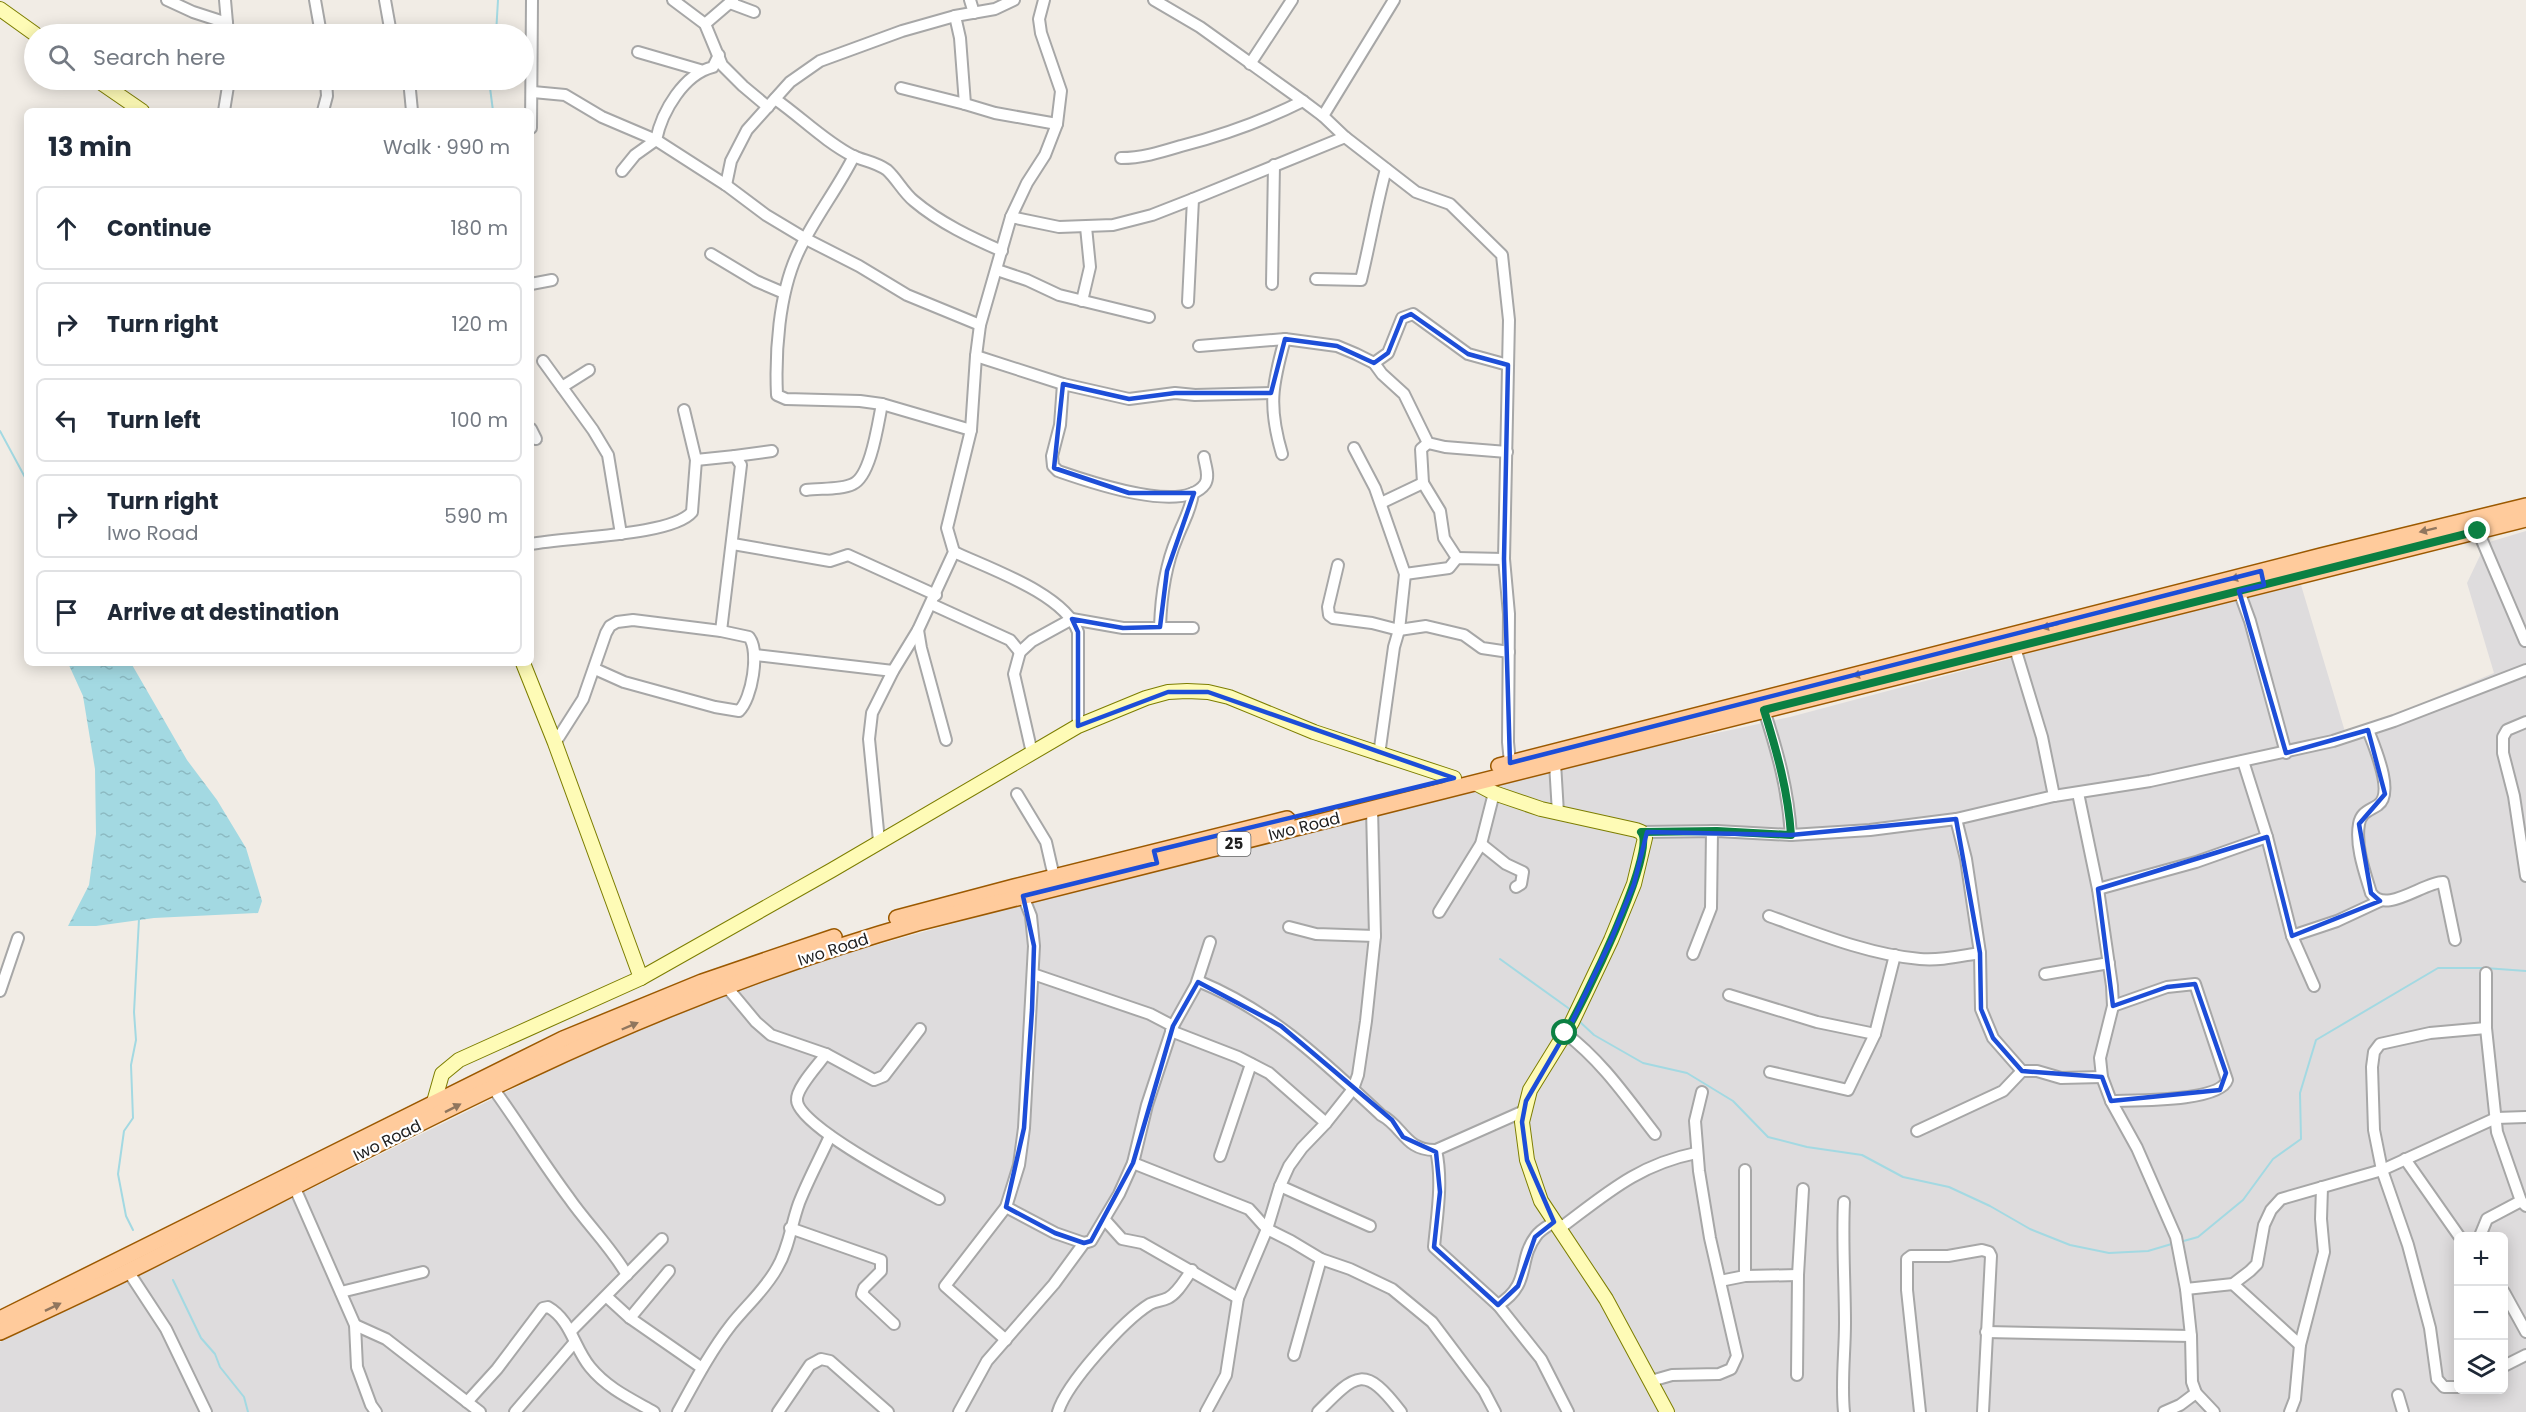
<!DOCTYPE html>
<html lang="en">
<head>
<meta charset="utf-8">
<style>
	:root { --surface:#fff; --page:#f2f2f3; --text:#1f2937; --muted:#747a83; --line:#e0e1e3 }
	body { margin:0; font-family:Poppins,sans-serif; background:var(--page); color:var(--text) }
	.controls { position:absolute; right:18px; bottom:18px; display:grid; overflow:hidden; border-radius:9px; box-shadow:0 3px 15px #0003 }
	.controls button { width:54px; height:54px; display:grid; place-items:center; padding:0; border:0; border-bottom:2px solid var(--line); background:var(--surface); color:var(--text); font:30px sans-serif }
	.stop { position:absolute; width:18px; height:18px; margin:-14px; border:4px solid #0b8043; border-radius:50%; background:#fff }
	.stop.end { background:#0b8043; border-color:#fff; box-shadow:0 2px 6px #0008 }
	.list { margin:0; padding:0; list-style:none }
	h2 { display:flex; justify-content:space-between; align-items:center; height:78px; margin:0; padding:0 24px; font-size:26px }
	h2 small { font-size:20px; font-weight:400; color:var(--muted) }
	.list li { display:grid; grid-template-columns:39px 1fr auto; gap:18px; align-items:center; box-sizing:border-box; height:84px; margin:0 12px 12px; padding:0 12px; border:2px solid var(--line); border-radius:9px }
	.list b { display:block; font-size:22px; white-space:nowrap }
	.list p { margin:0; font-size:20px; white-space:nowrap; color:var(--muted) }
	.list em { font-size:20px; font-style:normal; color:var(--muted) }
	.icon { flex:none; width:33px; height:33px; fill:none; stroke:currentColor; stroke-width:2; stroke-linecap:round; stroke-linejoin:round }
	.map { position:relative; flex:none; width:2526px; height:1412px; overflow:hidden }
	.search { position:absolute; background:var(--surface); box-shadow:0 3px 15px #0003; left:24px; top:24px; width:510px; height:66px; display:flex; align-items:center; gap:15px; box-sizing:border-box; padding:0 21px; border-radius:33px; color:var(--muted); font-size:22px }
	.panel { position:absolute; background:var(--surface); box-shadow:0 3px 15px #0003; left:24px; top:108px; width:510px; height:558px; border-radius:9px }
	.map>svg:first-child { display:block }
	.residential { fill:#dedcdd; fill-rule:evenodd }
	.water { fill:url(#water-ripples) }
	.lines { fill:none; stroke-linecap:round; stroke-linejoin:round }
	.stream { stroke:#a3d9e2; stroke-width:2 }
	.street-casing { stroke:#a7a7a7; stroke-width:14 }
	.secondary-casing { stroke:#7c7d00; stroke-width:16 }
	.primary-casing { stroke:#9b5900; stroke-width:18 }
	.street { stroke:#fff; stroke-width:10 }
	.secondary { stroke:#fefbb6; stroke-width:14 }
	.primary { stroke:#ffcb9c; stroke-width:15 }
	.oneway { fill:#90765e }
	.route { stroke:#0b8043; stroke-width:8 }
	.marked { fill:none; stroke:#1d4ed8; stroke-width:4.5; stroke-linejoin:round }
	.labels { text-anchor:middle; stroke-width:4.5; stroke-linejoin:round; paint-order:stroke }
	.shield { fill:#fff; stroke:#636363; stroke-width:1.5 }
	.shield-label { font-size:15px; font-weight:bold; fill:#202020 }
	.street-label { font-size:16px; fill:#202020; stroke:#fff }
</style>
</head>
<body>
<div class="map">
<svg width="2526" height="1412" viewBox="0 0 2526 1412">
	<defs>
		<pattern id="water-ripples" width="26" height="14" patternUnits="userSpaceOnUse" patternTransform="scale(1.5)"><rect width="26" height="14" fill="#a3d9e2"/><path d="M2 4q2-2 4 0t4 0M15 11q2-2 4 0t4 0" fill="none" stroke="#8cbac2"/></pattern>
	</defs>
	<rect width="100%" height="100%" fill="#f1ece5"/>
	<!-- residential -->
	<path class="residential" d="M 2526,531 L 2526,1412 L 0,1412 L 0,1342 L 612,1040 L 801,966 L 1084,887 L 1602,758 L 1790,717 L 2143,623 L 2301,585 L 2346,735 L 2494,673 L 2467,583 L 2486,543 ZM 2458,1236 L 2504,1236 L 2504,1390 L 2458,1390 Z"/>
	<!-- water -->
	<polygon class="water" points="68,663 131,663 187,760 217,800 246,848 262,901 258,913 154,918 96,926 68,926 89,885 96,834 95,769 83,696"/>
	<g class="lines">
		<!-- stream -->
		<g class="stream">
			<polyline points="496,34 498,0"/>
			<polyline points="489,80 493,111"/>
			<polyline points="0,431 27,481"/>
			<polyline points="1500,959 1571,1010"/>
			<polyline points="1579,1021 1594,1035 1643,1063 1687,1073 1733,1101 1768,1137 1807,1147 1862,1155 1903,1177 1949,1187 1990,1206 2030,1229 2070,1245 2109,1253 2148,1251 2175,1243"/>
			<polyline points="133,1230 126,1216 118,1174 124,1131 133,1118 131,1065 136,1040 134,1012 139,919"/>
			<polyline points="2180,1242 2198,1237 2243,1200 2273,1159 2301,1139 2300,1093 2316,1040 2438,968 2485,968 2526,971"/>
			<polyline points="173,1280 201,1338 215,1354 220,1367 244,1397 248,1412"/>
		</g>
		<defs>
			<g id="street">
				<polyline points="167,0 193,12 227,23"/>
				<polyline points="225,0 228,34"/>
				<polyline points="315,0 321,34"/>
				<polyline points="385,0 390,28 388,34"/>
				<polyline points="673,0 705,24 722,65 743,86 768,107"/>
				<polyline points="970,0 974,13"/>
				<polyline points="1154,0 1200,27 1303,101 1323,116 1345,137 1416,192 1450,204 1502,255 1509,320 1504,559 1509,614 1508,742 1510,763"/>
				<polyline points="730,3 754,12"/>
				<polyline points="955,16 960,38 965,104 995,113 1057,124"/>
				<polyline points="705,24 733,0"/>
				<polyline points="638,52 700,70"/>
				<polyline points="1250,64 1292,0"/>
				<polyline points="409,80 412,111"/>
				<polyline points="901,88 965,104"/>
				<polyline points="533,92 565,95 602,117 656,140 726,185 766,215 806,239 859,266 907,295 980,325"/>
				<path d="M 775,99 C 801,117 824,141 853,156 C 865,161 876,162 887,170 C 897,179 903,192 914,201 C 940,223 972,238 1002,251"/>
				<polyline points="224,111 229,80"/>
				<polyline points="323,111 327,96 326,80"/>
				<polyline points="1323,116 1394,0"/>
				<polyline points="531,128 532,0"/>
				<path d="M 854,156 C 837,190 812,221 797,255 C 779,295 775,352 777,395 L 786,399 L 860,401 L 882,404 L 971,430"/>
				<path d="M 1121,158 C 1142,158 1161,152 1181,146 C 1224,135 1263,121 1303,101"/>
				<path d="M 622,171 L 635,155 L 656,140 C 662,111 684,74 713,67 L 719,55"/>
				<polyline points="726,185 731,161 747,130 790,82 820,61 902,31 955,16 995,9 1014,0"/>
				<polyline points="1011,217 1059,227 1113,225 1152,215 1193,199 1345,137"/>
				<polyline points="711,254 756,281 784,293"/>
				<polyline points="997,270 1027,280 1059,295 1149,317"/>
				<path d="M 1316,279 L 1361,280 C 1370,243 1376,206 1386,169"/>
				<polyline points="531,284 552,280"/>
				<polyline points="1272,284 1274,165"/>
				<polyline points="1082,301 1090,267 1086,227"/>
				<polyline points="1188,302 1193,199"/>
				<polyline points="1199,346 1285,339 1337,346 1356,354 1374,363 1382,374 1404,394 1428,443 1445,447 1507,452"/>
				<polyline points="976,356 1063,384 1129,399 1175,393 1195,395 1272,393"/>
				<polyline points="543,361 593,430 608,455 621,534"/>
				<polyline points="1374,363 1388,353 1402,318 1413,314 1468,354 1508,365"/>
				<path d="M 1063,384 L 1060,425 L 1052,456 L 1053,466 L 1058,471 C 1087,481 1183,515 1205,484 C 1210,476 1205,465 1204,457"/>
				<polyline points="562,387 589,370"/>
				<polyline points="531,429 536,439"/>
				<polyline points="1354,448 1375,488 1405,574 1399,630 1394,647 1379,755"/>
				<path d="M 1282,454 C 1268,407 1272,385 1285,339"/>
				<polyline points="735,456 772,451"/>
				<polyline points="696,460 735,456 741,465 721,631"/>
				<polyline points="1423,483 1421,449 1428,443"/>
				<path d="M 806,490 C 820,488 841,490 853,484 C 871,476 878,423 882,404"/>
				<polyline points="1381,503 1423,483 1440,511 1444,538 1457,558"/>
				<polyline points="2478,531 2525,641"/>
				<path d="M 531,544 C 565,537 672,536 692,512 L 696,460 L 684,410"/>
				<polyline points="733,544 830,561 848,555 936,595"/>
				<path d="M 954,552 C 988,568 1065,594 1078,632 L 1078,726"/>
				<polyline points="1338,565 1328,607 1329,615 1333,618 1372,623 1399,630 1426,626 1464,635 1482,648 1509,652"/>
				<polyline points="1405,574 1449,568 1457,558 1504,559"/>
				<polyline points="2239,591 2250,621 2286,753"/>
				<polyline points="931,604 1010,640 1020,652"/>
				<path d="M 1160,627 C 1161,597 1165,566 1177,538 C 1183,522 1191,510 1193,493"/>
				<polyline points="918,630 921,648 946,740"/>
				<polyline points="2015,648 2042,737 2054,796"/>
				<polyline points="755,655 893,671"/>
				<path d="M 1764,710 C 1778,753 1788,790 1791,835"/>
				<polyline points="2526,722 2507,730 2503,737 2503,753 2514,796 2526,876"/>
				<path d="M 2368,730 C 2374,746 2395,793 2378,805 C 2369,811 2361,812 2359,824 C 2355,846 2365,873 2371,893 C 2385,915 2424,882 2443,882 L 2455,940"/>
				<path d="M 555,743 L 583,699 L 606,633 L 610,626 L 617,622 L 633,620 L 721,631 L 749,637 C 760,651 752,699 739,711 L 715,707 L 624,682 L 595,669"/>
				<polyline points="1032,753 1014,674 1020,652 1032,641 1072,619 1123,628 1193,628"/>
				<polyline points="2243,761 2267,837 2292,936 2314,986"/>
				<polyline points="1555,763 1558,813"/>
				<polyline points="2078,793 2098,889 2112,986 2113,1006 2100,1058 2102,1077 2111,1101 2137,1148 2176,1237 2186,1289 2191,1336 2192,1382 2196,1393 2214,1412"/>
				<polyline points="1017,794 1046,842 1054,877"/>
				<polyline points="1956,819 1966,859 1980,953 1981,1009 1993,1038 2022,1071 2037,1071 2061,1078 2102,1077"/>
				<polyline points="1641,832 1717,831 1791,835 1870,830 1956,819 2054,796 2150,781 2333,741 2394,721 2526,670"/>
				<polyline points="879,841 869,739 872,713 893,671 918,630 954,552 947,528 971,430 976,356 980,325 1011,217 1027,183 1045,155 1057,124 1061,91 1041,33 1039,19 1044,0"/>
				<polyline points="1481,844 1506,864 1523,872 1521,884 1516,887"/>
				<polyline points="2098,889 2196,862 2267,837"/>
				<polyline points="1439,912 1481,844 1494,793"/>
				<path d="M 1769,916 C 1816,933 1870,955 1920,959 C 1940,961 1960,956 1980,953"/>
				<polyline points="1289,927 1316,934 1375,936"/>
				<polyline points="2292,936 2337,921 2380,901"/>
				<polyline points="1693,954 1711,908 1712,831"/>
				<polyline points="2486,973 2486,1028 2497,1132 2521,1201 2526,1206"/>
				<polyline points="1033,974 1150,1014 1173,1026"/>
				<polyline points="2045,974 2109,963"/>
				<path d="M 1198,981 C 1273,1012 1322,1060 1381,1115 C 1403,1126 1405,1151 1436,1150 L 1524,1111"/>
				<polyline points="726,986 756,1022 771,1035 826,1054 874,1080 884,1076 920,1029"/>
				<polyline points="0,991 18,938"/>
				<polyline points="1729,995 1817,1022 1875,1034"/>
				<polyline points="1171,1031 1238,1057 1269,1073 1326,1123"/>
				<path d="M 1565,1033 C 1602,1061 1627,1098 1655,1134"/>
				<path d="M 826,1054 C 819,1064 796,1088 797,1100 C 797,1126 914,1186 939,1199"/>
				<polyline points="1770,1072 1848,1090 1875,1034 1895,955"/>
				<path d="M 493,1088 C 519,1124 542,1162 569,1198 C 587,1224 611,1247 627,1275"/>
				<path d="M 2111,1101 C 2134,1100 2220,1102 2227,1080 L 2195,984 L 2167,987 L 2113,1006"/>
				<polyline points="1917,1131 2003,1091 2022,1071"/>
				<path d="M 1436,1150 C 1443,1182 1437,1214 1434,1247 L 1498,1305 L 1541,1359 L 1568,1412"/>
				<polyline points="1220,1156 1251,1064"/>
				<polyline points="2405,1159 2459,1236"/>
				<polyline points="1133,1163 1249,1209 1267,1229 1291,1241 1321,1259 1350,1269 1392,1289 1432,1322 1484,1391 1495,1412"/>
				<polyline points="1745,1170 1745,1276"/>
				<polyline points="294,1186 355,1325 357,1367 371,1405 376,1412"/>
				<polyline points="1280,1186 1370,1226"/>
				<path d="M 1844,1202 C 1842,1243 1845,1283 1845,1323 C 1845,1353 1841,1382 1844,1412"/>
				<polyline points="1006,1207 1055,1233 1084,1243"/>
				<polyline points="1105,1220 1122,1239 1142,1243 1238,1298"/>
				<polyline points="790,1228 881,1260 881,1271 864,1288 862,1294 894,1324"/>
				<path d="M 1559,1229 C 1606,1194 1637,1165 1696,1153"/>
				<polyline points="2480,1236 2487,1219 2521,1201"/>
				<polyline points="128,1271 166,1329 206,1412"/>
				<polyline points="1720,1281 1745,1276 1798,1275"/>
				<polyline points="2233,1284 2300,1345"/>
				<polyline points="2186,1289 2233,1284 2250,1271 2257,1264 2264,1225 2271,1210 2281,1199 2382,1170 2496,1118 2526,1117"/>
				<polyline points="341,1292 423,1272"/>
				<polyline points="2504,1292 2526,1332"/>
				<polyline points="607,1297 630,1318 702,1368"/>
				<path d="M 1498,1305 C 1532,1284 1517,1261 1536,1236 C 1540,1230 1548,1226 1554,1222"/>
				<polyline points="630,1318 669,1271"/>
				<polyline points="355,1325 386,1339 480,1412"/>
				<polyline points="571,1331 662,1239"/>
				<polyline points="1986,1332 2191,1336"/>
				<polyline points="1006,1340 945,1286 1006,1207 1019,1165 1024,1128 1034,946 1031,916 1023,896"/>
				<polyline points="1294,1355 1321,1259"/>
				<polyline points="2504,1366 2526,1355"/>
				<polyline points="1797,1375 1798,1275 1803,1189"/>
				<polyline points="1651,1381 1672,1375 1719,1374 1731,1369 1737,1356 1710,1238 1699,1171 1695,1121 1702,1092"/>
				<polyline points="2458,1387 2444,1387 2437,1379 2430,1328 2408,1245 2382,1170 2374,1130 2372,1067 2374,1052 2380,1044 2430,1033 2486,1028"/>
				<polyline points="2398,1395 2403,1412"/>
				<path d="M 467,1402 L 497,1369 L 543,1308 L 548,1307 C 571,1320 574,1348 590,1367 C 607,1388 631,1399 654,1412"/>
				<polyline points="515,1412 574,1343"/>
				<path d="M 678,1412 C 694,1383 710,1352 731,1325 C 746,1306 765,1290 777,1268 C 789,1248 791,1225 799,1203 C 808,1180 820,1158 830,1136"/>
				<polyline points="778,1412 810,1365 821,1359 830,1361 888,1412"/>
				<polyline points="959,1412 987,1361 1054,1284 1084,1243 1091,1241 1119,1194 1133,1163 1147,1105 1173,1026 1196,985 1210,942"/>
				<path d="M 1058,1412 C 1066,1384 1124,1320 1150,1304 C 1156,1301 1162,1301 1168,1298 C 1178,1293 1185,1279 1192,1270"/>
				<polyline points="1206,1412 1226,1375 1238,1298 1267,1229 1280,1186 1289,1166 1302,1148 1326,1123 1353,1089 1358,1075 1366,1021 1375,936 1372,808"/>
				<path d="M 1318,1412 C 1357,1372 1365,1365 1401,1412"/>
				<polyline points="1920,1412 1907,1290 1907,1259 1911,1256 1948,1256 1982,1250 1989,1252 1991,1256 1983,1412"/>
				<polyline points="2164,1412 2180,1405 2196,1393"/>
				<polyline points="2290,1412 2295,1399 2300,1345 2324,1252 2321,1219 2322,1187"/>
			</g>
			<g id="secondary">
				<polyline points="0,9 35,34"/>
				<polyline points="97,80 142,111"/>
				<polyline points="523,663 555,743 641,978"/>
				<polyline points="1475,783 1494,793 1541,809 1636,830 1641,832 1645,838 1634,884 1611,940 1572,1022 1530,1090 1522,1122 1527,1160 1541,1201 1606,1299 1667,1412"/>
				<polyline points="434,1102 442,1074 459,1060 641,978 832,870 1078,726 1146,698 1168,692 1187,691 1208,692 1229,697 1314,732 1454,778"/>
			</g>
			<g id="primary">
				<polyline points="1499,766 2321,556 2526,506"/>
				<polyline points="897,918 1014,887 1287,819"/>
				<polyline points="0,1319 563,1039 702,982 834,937"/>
				<path d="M 0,1332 C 52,1308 104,1284 155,1258 C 280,1195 403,1129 530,1070 C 655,1011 784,961 917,923 L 2526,519"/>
			</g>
		</defs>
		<!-- street casing -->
		<use href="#street" class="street-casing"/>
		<!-- secondary casing -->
		<use href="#secondary" class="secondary-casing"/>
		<!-- primary casing -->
		<use href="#primary" class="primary-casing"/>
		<!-- street -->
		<use href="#street" class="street"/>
		<!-- secondary -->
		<use href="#secondary" class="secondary"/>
		<!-- primary -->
		<use href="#primary" class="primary"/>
	</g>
	<!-- one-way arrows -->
	<defs><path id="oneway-solid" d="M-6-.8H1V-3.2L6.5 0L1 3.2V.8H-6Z" transform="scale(1.5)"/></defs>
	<g class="oneway">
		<use href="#oneway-solid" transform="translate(2428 530) rotate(166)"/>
		<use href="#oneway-solid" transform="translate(2239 577) rotate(165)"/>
		<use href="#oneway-solid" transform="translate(2050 626) rotate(166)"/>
		<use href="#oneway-solid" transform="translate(1861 674) rotate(166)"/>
		<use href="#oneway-solid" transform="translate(630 1026) rotate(-23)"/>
		<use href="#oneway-solid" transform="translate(453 1108) rotate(-27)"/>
		<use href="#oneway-solid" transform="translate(53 1307) rotate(-26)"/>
	</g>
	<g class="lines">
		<!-- route -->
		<path class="route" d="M 1565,1033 C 1581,1008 1658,851 1641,832 L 1717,831 L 1791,835 C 1788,791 1777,752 1764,710 L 2478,531"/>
	</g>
	<!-- marked area -->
	<path class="marked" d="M 1411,314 L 1468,354 L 1508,365 L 1504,559 L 1510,763 L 2261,571 L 2264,585 L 2239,591 L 2286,753 L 2368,730 L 2385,794 L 2359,824 L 2371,893 L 2380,901 L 2292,936 L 2267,837 L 2098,889 L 2113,1006 L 2167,987 L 2195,984 L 2226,1073 L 2220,1090 L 2111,1101 L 2102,1077 L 2022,1071 L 1993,1038 L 1981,1009 L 1980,953 L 1956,819 L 1791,835 L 1647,832 L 1634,884 L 1611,940 L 1572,1022 L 1526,1101 L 1522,1122 L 1527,1160 L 1554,1222 L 1535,1237 L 1518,1286 L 1498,1305 L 1434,1247 L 1440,1192 L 1436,1152 L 1403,1137 L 1392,1120 L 1281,1026 L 1198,982 L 1173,1026 L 1133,1163 L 1091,1241 L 1084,1243 L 1055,1233 L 1006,1207 L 1024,1128 L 1032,1010 L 1034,946 L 1023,896 L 1157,863 L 1154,851 L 1454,778 L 1208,692 L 1168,692 L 1078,726 L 1078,632 L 1072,619 L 1123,628 L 1160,627 L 1167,571 L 1194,493 L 1129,493 L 1054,468 L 1063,384 L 1129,399 L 1175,393 L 1271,393 L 1285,339 L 1337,346 L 1374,363 L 1388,353 L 1402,318 Z"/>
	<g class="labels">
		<!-- shield labels -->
		<rect class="shield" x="1217.5" y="832" width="33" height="24" rx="4.5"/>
		<g class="shield-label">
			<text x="1234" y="849">25</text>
		</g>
		<!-- street labels -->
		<g class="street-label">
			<text transform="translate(1304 826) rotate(-14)" y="6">Iwo Road</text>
			<text transform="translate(833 949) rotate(-18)" y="6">Iwo Road</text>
			<text transform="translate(387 1140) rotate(-26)" y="6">Iwo Road</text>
		</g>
	</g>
</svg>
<div class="controls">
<button>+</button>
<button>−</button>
<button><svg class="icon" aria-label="layers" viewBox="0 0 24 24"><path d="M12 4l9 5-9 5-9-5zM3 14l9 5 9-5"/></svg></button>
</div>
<div class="stop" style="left:1565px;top:1033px"></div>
<div class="stop end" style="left:2478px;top:531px"></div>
<div class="search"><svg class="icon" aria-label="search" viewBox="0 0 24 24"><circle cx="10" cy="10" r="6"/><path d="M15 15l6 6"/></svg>Search here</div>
<section class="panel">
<h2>13 min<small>Walk · 990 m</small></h2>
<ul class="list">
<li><svg class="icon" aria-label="ahead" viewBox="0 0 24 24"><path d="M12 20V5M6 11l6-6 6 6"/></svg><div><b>Continue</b></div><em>180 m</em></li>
<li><svg class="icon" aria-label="right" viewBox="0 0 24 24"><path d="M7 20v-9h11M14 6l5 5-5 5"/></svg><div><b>Turn right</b></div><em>120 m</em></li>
<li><svg class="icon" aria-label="left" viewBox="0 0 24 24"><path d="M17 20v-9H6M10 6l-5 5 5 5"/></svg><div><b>Turn left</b></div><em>100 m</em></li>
<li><svg class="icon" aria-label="right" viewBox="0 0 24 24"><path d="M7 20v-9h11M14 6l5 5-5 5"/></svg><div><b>Turn right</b><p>Iwo Road</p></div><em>590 m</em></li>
<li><svg class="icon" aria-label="arrive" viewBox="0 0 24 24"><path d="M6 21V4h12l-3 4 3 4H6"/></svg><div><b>Arrive at destination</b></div></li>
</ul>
</section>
</div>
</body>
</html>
